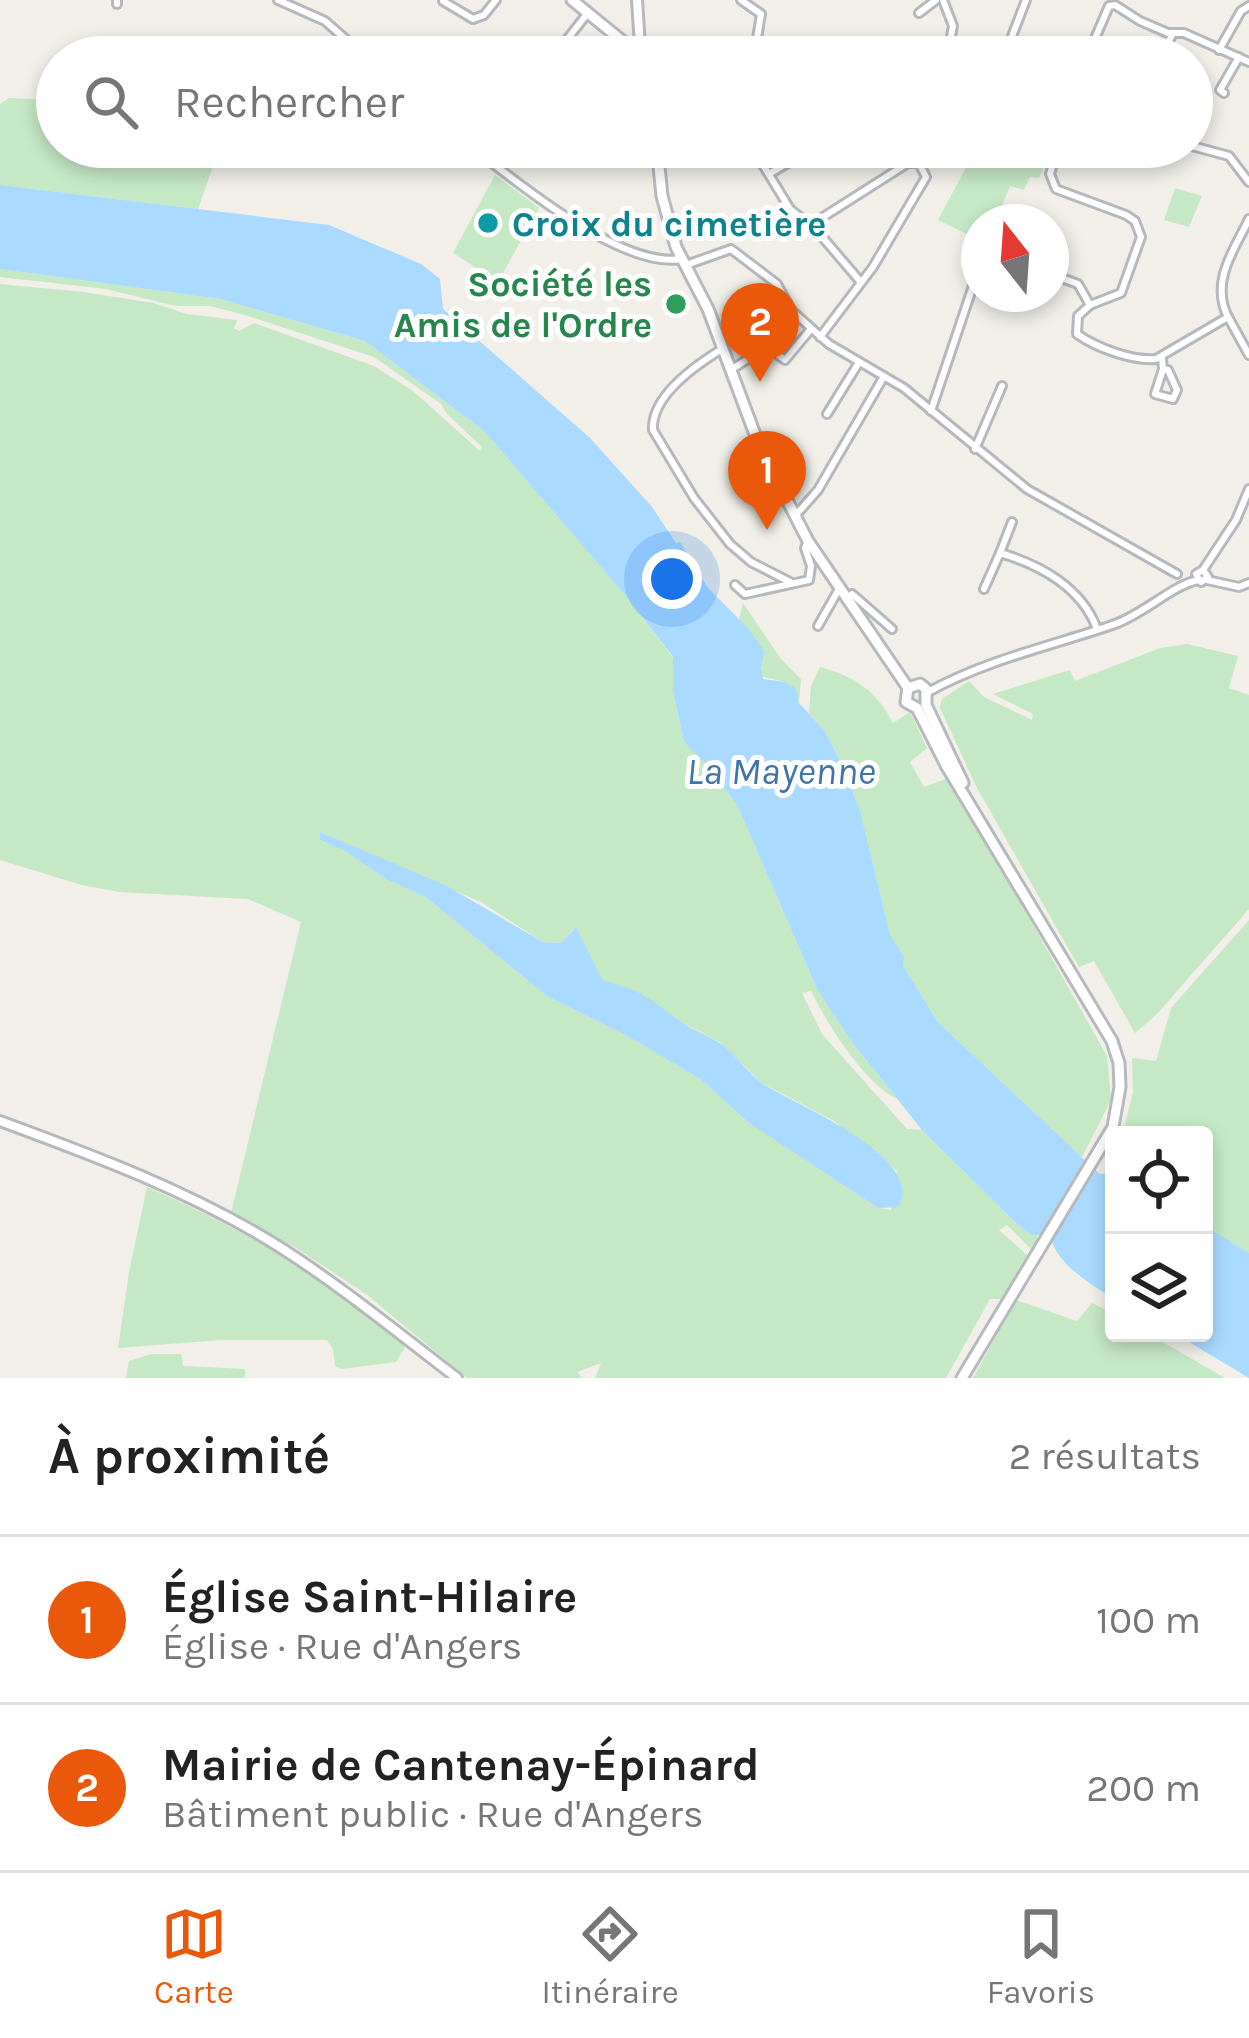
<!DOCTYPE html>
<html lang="fr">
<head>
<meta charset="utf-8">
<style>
	:root { --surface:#fff; --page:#f2f2f2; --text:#222; --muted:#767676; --line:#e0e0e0; --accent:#ea580c }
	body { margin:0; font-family:Karla,sans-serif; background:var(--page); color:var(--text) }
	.controls { position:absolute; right:36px; bottom:36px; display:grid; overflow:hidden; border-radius:12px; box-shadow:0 6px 18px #0003 }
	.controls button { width:108px; height:108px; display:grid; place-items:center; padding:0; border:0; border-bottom:3px solid var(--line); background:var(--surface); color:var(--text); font:60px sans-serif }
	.compass { position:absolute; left:961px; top:204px; width:108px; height:108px; border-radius:50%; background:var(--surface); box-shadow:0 6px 18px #0003; rotate:343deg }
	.you { position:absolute; left:672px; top:579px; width:42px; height:42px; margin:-30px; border:9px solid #fff; border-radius:50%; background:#1a73e8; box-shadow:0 0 0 18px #1a73e833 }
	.badge { display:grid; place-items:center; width:78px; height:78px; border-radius:50%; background:var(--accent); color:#fff; font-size:39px; font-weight:700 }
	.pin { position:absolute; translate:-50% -99px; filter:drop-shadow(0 3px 6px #0008) }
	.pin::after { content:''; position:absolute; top:63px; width:42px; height:36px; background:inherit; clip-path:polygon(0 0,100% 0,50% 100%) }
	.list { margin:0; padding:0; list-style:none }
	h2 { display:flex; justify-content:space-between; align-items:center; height:156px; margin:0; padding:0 48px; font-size:51px }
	h2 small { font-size:39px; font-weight:400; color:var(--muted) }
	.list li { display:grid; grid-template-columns:78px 1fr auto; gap:36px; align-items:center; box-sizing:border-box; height:168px; padding:0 48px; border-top:3px solid var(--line) }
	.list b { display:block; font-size:45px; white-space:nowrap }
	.list p { margin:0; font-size:39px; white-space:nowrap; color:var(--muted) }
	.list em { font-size:39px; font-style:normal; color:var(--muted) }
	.icon { flex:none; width:66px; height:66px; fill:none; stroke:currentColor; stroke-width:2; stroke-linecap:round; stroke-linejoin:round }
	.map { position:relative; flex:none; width:1249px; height:1378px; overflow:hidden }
	.search { position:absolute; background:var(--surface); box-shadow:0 6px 18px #0003; left:36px; right:36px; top:36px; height:132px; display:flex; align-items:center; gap:30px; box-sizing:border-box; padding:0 42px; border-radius:66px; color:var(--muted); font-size:45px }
	.sheet { height:492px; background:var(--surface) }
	nav { display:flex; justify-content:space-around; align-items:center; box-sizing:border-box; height:168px; border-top:3px solid var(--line); background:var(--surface); font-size:33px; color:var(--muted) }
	nav a { display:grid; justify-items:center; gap:6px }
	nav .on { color:var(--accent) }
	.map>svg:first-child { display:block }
	.green { fill:#c5e8c5; fill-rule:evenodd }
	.water { fill:#aadaff }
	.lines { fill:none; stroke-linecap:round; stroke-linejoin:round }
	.minor-casing { stroke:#b5b8bc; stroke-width:12 }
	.tertiary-casing { stroke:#b5b8bc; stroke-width:14 }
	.secondary-casing { stroke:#b6babf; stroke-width:15 }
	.minor { stroke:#fff; stroke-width:6 }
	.tertiary { stroke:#fff; stroke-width:8 }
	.secondary { stroke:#fff; stroke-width:9 }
	.culture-dot { fill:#0f9aa8; stroke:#fff; stroke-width:4.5 }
	.leisure-dot { fill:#2e9e5b; stroke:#fff; stroke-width:4.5 }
	.labels { text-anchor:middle; stroke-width:10; stroke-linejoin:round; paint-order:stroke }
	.culture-label { font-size:36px; font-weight:bold; fill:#0d838f; stroke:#fff; text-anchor:start }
	.leisure-label { font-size:36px; font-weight:bold; fill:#27864d; stroke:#fff; text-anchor:end }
	.water-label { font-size:39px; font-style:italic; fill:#4174aa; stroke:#fff }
</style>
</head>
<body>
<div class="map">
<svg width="1249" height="1378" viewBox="0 0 1249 1378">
	<rect width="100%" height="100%" fill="#f1efe8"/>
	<!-- green -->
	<g class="green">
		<polygon points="9,98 57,100 57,147 213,147 212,169 198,209 0,185 0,104"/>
		<polygon points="977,147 1023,147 1019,158 1044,166 1039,178 1030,177 1024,190 1010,186 995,222 979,222 979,240 938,220"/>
		<polygon points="495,175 539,208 498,282 453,253"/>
		<polygon points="1175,188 1202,196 1189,227 1164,220"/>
		<path d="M 0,269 L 220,299 L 365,341 L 485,432 L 630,601 L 673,658 L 673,691 L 684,742 L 709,766 L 737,805 L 817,989 L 852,1042 L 897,1099 C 863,1082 828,1025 811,991 L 802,993 L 822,1034 L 907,1129 L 922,1130 L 1015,1222 L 1031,1235 L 1037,1235 L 1038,1243 L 1031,1249 L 1007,1225 L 999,1230 L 1027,1255 L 1001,1299 L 990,1299 L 946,1378 L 595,1378 L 601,1363 L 577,1372 L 582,1378 L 467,1378 L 366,1294 L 296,1248 L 231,1213 L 301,922 L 248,899 L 119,892 L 82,885 L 0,860 L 0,284 L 83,292 L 153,303 L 187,314 L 237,320 L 234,328 L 239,331 L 254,323 L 374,366 L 413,391 L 480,451 L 482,447 L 447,414 L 441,404 L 374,357 L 245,315 L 210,306 L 176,306 L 106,289 L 0,277 ZM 320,832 L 481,902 L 543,942 L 561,943 L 573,929 L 602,979 L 721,1043 L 762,1083 L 834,1121 L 897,1171 L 891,1210 L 878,1208 L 749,1123 L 700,1079 L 622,1033 L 548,997 L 427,898 L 386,879 L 343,850 L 320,840 Z"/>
		<polygon points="743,603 781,659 801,679 799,703 785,682 760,676 765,652 739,619"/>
		<polygon points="1187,644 1238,656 1229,688 1249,695 1249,909 1157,1014 1135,1033 1094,961 1079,967 977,788 940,708 942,699 969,681 984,697 1032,720 1033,714 993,694 1070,670 1075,681 1160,648"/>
		<path d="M 820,667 C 854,676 877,691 893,723 L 910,712 L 927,748 L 910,762 L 924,787 L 946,779 L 954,785 L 1107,1056 L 1111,1100 L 1082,1157 L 938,1022 L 903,966 L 904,957 L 890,934 L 860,810 L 841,761 L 825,731 L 809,713 L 811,686 Z"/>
		<polygon points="1249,920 1249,1253 1204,1225 1204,1135 1122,1135 1133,1093 1132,1058 1156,1061 1171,1008"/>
		<path d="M 147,1187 C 238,1227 332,1278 405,1347 L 396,1362 L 341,1369 L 335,1366 L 333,1349 L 327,1340 L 220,1340 L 118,1348 L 129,1272 Z"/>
		<polygon points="1016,1300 1077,1321 1092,1303 1114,1314 1114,1333 1147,1333 1225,1378 973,1378"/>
		<polygon points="152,1354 181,1354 183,1366 245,1369 245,1378 126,1378 129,1361"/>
	</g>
	<!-- water -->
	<g class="water">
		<path d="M 0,185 L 329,225 L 421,264 L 440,279 L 443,309 L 590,438 L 652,507 L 676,543 L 680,542 L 708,588 L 747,627 L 765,652 L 761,669 L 763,679 L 785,682 L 796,689 L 799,703 L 825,731 L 841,762 L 860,810 L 890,934 L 904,957 L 903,966 L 938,1022 L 1100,1174 L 1114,1174 L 1114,1299 C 1091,1284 1062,1268 1052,1242 L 1040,1235 L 1031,1235 L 1015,1222 L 922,1130 L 852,1042 L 817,989 L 737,805 L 708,766 L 684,742 L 673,691 L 673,657 L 630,601 L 485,432 L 365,341 L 220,299 L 0,269 Z"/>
		<path d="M 320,832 L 445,885 L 543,942 L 561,943 L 576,927 L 602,979 C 616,985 632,988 645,996 C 659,1004 670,1015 683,1023 C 697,1032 712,1037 724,1046 C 738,1058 750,1075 765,1085 C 798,1106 926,1157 899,1207 L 878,1208 L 749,1123 L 700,1079 L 622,1033 L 548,997 L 427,898 L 386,879 L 343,850 L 320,840 Z"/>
		<polygon points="1204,1225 1249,1253 1249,1378 1174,1333 1204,1333"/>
	</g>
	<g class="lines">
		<defs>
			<g id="minor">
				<polyline points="278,0 325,21 366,57"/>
				<polyline points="741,0 761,14 754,57"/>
				<polyline points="943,0 953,26 947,57"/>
				<polyline points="443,1 473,19 484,15 496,0"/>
				<polyline points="117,4 117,0"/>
				<polyline points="919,13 936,0"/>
				<polyline points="555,47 565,42 587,14"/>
				<polyline points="1219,50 1241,11 1249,6"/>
				<polyline points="1004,57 1026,0"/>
				<polyline points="1087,57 1109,6 1115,5 1140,21 1168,33 1184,33 1249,62"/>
				<polyline points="1161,57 1173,33"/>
				<polyline points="1224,93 1220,90 1239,57"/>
				<polyline points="1192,146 1229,156 1249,182"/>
				<path d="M 472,147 C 517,183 623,269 681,259"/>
				<polyline points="752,147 790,209 818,232 859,280"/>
				<path d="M 1058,147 L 1050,174 L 1056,189 L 1126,215 L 1135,221 L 1141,237 L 1121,293 L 1090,305 L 1078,316 L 1077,334 C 1097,348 1132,361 1156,359 L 1228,317 C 1210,282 1234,250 1249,219"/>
				<polyline points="608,159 613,147"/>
				<polyline points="769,174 815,147"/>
				<polyline points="809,226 908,163 919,163 926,177 873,267 820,337"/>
				<polyline points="686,265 731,249 777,284 791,310 829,344 904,388 1027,489 1177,574"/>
				<polyline points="1051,274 1078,284 1090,305"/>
				<polyline points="1228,317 1249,355"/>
				<path d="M 722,349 C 696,365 651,396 653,430 L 694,498 L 730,544 L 751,562 L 790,582"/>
				<polyline points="1162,359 1163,369 1155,394 1173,399 1177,390 1168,370 1163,369"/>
				<polyline points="732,369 767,347 785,360 810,330"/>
				<polyline points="931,411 979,268"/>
				<polyline points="827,414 858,364"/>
				<polyline points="975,449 1002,386"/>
				<polyline points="795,516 818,490 883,378"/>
				<polyline points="1000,553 1012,522"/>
				<polyline points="1203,570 1236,520 1249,489"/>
				<polygon points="1203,570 1208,577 1201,582 1196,574"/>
				<polyline points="1207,580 1239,587 1249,583"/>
				<polyline points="735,585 745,594 809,580 811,566 805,548 808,541"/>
				<path d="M 984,589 L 1000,553 C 1041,565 1082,588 1097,629"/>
				<polyline points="846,599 852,594 892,629"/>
				<polyline points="818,626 839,589"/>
				<path d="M 928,692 C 988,659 1052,646 1115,624 C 1145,613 1173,585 1198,580"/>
			</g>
			<g id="tertiary">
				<polyline points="637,0 640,46"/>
				<path d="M 0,1121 C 95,1156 192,1192 278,1246 C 341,1286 398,1333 457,1378"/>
			</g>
			<g id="secondary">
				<polyline points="572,0 631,48"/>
				<polyline points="631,48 640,46 642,57"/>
				<polyline points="657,147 662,196 676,247 708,309 759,445 808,541 908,688"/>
				<polyline points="908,688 906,702 917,708 947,767 1112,1041 1119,1063 1120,1087 1113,1127 962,1378"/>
				<polyline points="908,688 920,684 926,689 926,705 963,783"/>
			</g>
		</defs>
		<!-- minor casing -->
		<use href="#minor" class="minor-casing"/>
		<!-- tertiary casing -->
		<use href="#tertiary" class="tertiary-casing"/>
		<!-- secondary casing -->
		<use href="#secondary" class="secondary-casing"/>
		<!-- minor -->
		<use href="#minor" class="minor"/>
		<!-- tertiary -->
		<use href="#tertiary" class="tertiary"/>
		<!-- secondary -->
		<use href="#secondary" class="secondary"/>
	</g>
	<!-- markers -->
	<circle class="culture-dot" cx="488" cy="223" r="12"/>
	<circle class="leisure-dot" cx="676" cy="304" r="12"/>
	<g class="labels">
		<!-- culture labels -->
		<g class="culture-label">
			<text x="512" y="236">Croix du cimetière</text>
		</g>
		<!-- leisure labels -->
		<g class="leisure-label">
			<text x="652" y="296">Société les<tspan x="652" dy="41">Amis de l'Ordre</tspan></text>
		</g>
		<!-- water labels -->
		<g class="water-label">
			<text x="781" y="784">La Mayenne</text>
		</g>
	</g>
</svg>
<div class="controls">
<button><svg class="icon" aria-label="locate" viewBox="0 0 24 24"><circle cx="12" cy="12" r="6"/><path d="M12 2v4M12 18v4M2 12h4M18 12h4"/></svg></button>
<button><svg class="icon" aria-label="layers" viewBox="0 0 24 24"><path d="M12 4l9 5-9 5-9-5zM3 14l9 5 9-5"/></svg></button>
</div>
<svg class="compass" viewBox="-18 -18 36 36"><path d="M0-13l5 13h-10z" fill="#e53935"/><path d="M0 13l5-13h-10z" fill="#767676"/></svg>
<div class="you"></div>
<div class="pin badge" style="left:767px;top:530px">1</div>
<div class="pin badge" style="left:760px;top:382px">2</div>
<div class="search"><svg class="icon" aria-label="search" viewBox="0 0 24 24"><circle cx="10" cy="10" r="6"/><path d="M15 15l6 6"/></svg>Rechercher</div>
</div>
<section class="sheet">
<h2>À proximité<small>2 résultats</small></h2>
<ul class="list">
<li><span class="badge">1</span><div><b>Église Saint-Hilaire</b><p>Église · Rue d'Angers</p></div><em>100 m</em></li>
<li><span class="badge">2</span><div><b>Mairie de Cantenay-Épinard</b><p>Bâtiment public · Rue d'Angers</p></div><em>200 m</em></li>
</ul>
</section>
<nav>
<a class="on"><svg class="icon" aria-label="map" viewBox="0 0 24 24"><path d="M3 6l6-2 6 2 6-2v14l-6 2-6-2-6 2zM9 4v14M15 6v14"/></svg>Carte</a>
<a><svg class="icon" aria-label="directions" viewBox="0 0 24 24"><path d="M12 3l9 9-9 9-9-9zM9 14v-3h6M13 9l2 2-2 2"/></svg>Itinéraire</a>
<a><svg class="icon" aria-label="saved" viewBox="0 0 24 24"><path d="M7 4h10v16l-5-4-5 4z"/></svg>Favoris</a>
</nav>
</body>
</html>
